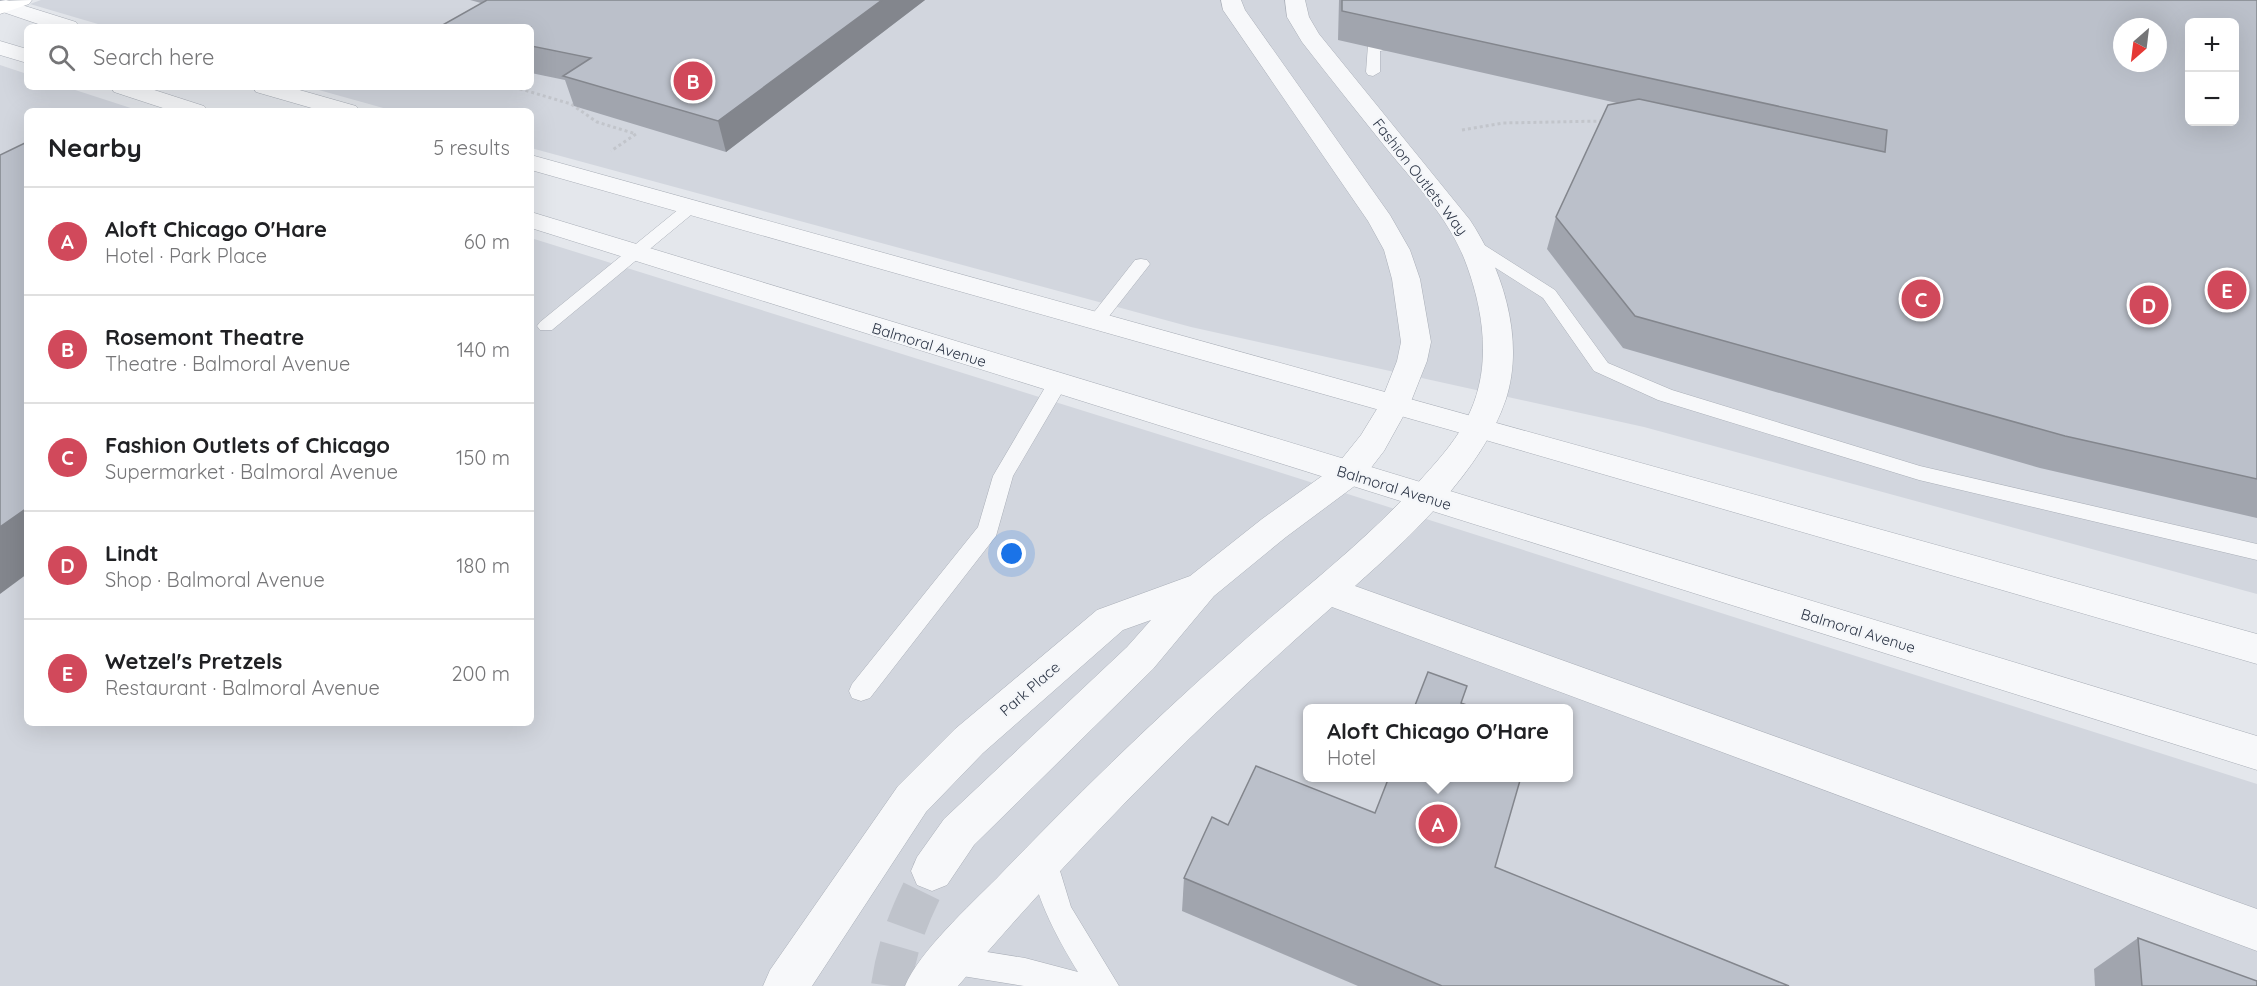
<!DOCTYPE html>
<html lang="en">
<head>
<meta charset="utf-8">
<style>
	:root { --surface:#fff; --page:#f2f2f2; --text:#202124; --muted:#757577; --line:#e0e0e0; --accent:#d1495b }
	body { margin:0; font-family:Quicksand,sans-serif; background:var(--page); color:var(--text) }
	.controls { position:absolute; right:18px; top:18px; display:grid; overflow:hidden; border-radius:9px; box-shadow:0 6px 24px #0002 }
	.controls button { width:54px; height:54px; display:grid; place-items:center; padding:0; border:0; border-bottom:2px solid var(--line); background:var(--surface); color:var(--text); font:30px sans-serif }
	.compass { position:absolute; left:2113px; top:18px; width:54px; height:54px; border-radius:50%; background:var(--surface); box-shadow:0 6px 24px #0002; rotate:208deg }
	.you { position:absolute; left:1012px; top:554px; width:21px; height:21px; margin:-15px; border:4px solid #fff; border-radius:50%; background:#1a73e8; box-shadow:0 0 0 9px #1a73e833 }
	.badge { display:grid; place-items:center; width:39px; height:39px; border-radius:50%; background:var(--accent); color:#fff; font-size:20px; font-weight:700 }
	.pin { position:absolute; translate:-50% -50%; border:3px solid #fff; box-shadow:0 2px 6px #0006 }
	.popup { position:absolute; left:1303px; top:704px; width:270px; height:78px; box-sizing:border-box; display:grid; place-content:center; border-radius:9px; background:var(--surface); filter:drop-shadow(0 2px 4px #0005); font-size:20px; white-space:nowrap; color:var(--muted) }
	.popup b { font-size:22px; color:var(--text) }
	.popup::after { content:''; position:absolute; left:50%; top:100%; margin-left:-12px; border:12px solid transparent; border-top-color:var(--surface) }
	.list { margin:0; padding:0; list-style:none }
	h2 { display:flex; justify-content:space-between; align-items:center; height:78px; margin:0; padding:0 24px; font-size:26px }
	h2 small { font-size:20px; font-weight:400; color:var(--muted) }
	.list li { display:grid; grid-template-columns:39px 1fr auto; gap:18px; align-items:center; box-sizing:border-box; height:108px; padding:0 24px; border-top:2px solid var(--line) }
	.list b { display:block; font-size:22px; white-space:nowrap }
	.list p { margin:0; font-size:20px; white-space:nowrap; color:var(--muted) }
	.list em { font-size:20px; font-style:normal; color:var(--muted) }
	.icon { flex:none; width:33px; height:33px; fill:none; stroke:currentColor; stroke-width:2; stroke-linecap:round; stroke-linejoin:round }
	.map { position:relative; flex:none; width:2257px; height:986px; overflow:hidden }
	.search { position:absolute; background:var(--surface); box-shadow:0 6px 24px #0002; left:24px; top:24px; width:510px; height:66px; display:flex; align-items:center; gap:15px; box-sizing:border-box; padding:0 21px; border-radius:9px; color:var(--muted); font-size:22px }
	.panel { position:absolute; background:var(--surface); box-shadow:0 6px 24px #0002; left:24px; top:108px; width:510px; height:618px; border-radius:9px }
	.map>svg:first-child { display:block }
	.built { fill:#d2d6de; fill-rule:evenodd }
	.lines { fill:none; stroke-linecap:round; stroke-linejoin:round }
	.minor-tunnel { stroke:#bfc3cb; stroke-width:40; stroke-dasharray:40 20; stroke-linecap:butt }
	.service-casing { stroke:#a9aeb7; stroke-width:1 }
	.minor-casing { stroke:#a9aeb7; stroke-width:1 }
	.tertiary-casing { stroke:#a9aeb7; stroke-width:1 }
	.secondary-casing { stroke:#a9aeb7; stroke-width:1 }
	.path { stroke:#c2c5cb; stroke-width:3; stroke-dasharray:3 3; stroke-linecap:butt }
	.service { fill:#f7f8fa; fill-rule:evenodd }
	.minor { fill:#f7f8fa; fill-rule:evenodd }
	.tertiary { fill:#f7f8fa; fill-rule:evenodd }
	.secondary { fill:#fff; fill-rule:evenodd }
	.wall { fill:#a1a5ae }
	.shaded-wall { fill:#83868d }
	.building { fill:#bbc0ca; stroke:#83868d; stroke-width:1.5; fill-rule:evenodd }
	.labels { text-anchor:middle; stroke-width:4.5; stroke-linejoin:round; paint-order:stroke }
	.street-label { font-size:15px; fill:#2b3445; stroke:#f4f6f9 }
</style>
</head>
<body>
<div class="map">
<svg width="2257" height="986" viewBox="0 0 2257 986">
	<rect width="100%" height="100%" fill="#e4e7ec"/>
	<!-- built -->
	<g class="built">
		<path d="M 41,0 L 2257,0 L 2257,594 L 1644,427 L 1191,327 L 531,148 L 531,111 L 394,111 L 308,87 L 531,87 L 531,27 L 108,27 L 30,4 ZM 2190,22 L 2234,22 L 2234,122 L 2190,122 ZM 2122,27 L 2158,27 L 2158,63 L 2122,63 Z"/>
		<path d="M 0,65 L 27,74 L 27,87 L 66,87 L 140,111 L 27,111 L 27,723 L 531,723 L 531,238 L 1260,466 L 2257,784 L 2257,986 L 0,986 ZM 1308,708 L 1568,708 L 1568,778 L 1308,778 Z"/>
	</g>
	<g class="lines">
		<!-- minor-tunnel -->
		<path class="minor-tunnel" d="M 891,986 C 897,944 912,908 932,871"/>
		<defs>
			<g id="service">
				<polygon points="1402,39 1409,43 1407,46 1380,51 1380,72 1373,76 1368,75 1366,72 1368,45"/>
				<polygon points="691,202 697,204 699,207 697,210 552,330 540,330 537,326 540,322 685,204"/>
				<polygon points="1472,240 1478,241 1555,290 1608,363 1672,390 1920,466 2257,544 2257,560 1919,480 1658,400 1594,371 1543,298 1466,249 1463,245 1466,241"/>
				<polygon points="1141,259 1147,260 1150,264 1147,268 1103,324 1091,324 1088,320 1091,316 1135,260"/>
				<polygon points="1057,378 1064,379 1067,384 1013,476 996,536 870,698 861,701 852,698 849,691 852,684 978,527 993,476 1050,379"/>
				<path d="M 1044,845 L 1053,848 L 1071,907 L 1119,986 L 1024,986 L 950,974 L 940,970 L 936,960 L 940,950 L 950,946 L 1025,958 L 1078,972 C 1062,946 1022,878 1035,848 Z"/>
			</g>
			<g id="minor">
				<polygon points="1221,0 1241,0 1245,10 1390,215 1410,250 1420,279 1431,342 1427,361 1410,404 1384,451 1360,482 1286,537 1214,596 1153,669 974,845 947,885 932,891 917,885 911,871 917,857 944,819 1127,647 1151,620 1123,630 983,753 926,812 812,986 763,986 770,970 898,786 955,729 1097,610 1190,576 1262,519 1336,466 1361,435 1380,404 1397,361 1401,342 1392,279 1384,250 1368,221 1223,10"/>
				<path d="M 1285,0 L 1305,0 L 1309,17 L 1319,34 L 1470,220 C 1503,270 1525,340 1506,399 C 1482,471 1410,537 1355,586 L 2257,909 L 2257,951 L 1332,607 C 1198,724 1073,851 958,986 L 905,986 C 919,952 970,905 997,878 C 1072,800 1149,724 1230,653 C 1294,595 1366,543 1423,477 C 1441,457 1459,437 1470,412 C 1491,366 1484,313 1467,266 C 1452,223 1420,189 1391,154 C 1361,117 1331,79 1302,42 L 1287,17 Z"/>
			</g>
			<g id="tertiary">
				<polygon points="6,0 76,22 79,27 47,27 0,11 0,1"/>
				<polygon points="0,41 27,49 27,63 0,55"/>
				<polygon points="111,87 145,87 204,106 208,111 172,111 114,92"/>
				<polygon points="253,87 289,87 356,106 360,111 322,111 256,92"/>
				<polygon points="531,155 2257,634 2257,664 1475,437 531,170"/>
				<polygon points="531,212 2257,736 2257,770 531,228"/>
			</g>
			<polygon id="secondary" points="32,0 29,4 0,14 0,1"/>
		</defs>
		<!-- service casing -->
		<use href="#service" class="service-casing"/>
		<!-- minor casing -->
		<use href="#minor" class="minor-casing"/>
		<!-- tertiary casing -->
		<use href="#tertiary" class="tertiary-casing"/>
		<!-- secondary casing -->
		<use href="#secondary" class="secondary-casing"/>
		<!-- path -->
		<g class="path">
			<polyline points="514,87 571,104 597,122 636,134 611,151"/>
			<polyline points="1462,130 1503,123 1603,121"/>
		</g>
		<!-- service -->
		<use href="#service" class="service"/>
		<!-- minor -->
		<use href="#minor" class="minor"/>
		<!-- tertiary -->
		<use href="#tertiary" class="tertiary"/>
		<!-- secondary -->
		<use href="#secondary" class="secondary"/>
	</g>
	<!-- wall -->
	<g class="wall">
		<polygon points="470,0 925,0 726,152 574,106 565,80 531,73 531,27 481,3"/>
		<polygon points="1339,0 2257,0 2257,518 2040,468 1623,348 1547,249 1556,217 1617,103 1338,40"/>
		<polygon points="1228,825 1495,867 1789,986 1358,986 1182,911 1184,878"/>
		<polygon points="2138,938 2257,986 2095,986 2094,969"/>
	</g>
	<!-- shaded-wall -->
	<g class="shaded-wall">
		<polygon points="882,0 925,0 726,152 718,121"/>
		<polygon points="27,508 27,574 0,594 0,527"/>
	</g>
	<!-- building -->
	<g class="building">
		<polygon points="487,0 882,0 718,121 563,76 591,58 531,46 531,27 439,27"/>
		<path d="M 1342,0 L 2257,0 L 2257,479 L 2065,436 L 1635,316 L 1556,217 L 1608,105 L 1639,99 L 1885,152 L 1887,130 L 1342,11 ZM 2190,22 L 2235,22 L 2235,122 L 2190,122 ZM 2122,27 L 2158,27 L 2158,63 L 2122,63 Z"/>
		<polygon points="27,142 27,508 0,527 0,155"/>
		<polygon points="1428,672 1467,686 1461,703 1475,708 1414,708"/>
		<polygon points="1256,766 1375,813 1389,777 1521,777 1495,867 1789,986 1442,986 1184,878 1212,817 1228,825"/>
		<polygon points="2138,938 2257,981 2257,986 2142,986"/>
	</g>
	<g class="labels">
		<!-- street labels -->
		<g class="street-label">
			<text transform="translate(1420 177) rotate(52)" y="5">Fashion Outlets Way</text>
			<text transform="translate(929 345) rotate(17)" y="5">Balmoral Avenue</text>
			<text transform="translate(1394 488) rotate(17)" y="5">Balmoral Avenue</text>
			<text transform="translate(1858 631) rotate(17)" y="5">Balmoral Avenue</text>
			<text transform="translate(1030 689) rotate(-41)" y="5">Park Place</text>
		</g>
	</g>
</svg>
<div class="controls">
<button>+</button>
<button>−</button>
</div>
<svg class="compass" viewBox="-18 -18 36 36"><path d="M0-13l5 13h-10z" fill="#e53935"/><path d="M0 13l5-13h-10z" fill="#757577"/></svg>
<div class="you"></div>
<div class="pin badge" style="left:1438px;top:824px">A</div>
<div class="popup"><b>Aloft Chicago O'Hare</b>Hotel</div>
<div class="pin badge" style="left:693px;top:81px">B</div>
<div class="pin badge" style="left:1921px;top:299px">C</div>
<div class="pin badge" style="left:2149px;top:305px">D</div>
<div class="pin badge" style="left:2227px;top:290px">E</div>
<div class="search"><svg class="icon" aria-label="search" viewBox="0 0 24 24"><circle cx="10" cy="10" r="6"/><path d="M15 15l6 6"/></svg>Search here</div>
<section class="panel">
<h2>Nearby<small>5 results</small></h2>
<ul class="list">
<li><span class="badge">A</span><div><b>Aloft Chicago O'Hare</b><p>Hotel · Park Place</p></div><em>60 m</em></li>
<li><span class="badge">B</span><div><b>Rosemont Theatre</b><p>Theatre · Balmoral Avenue</p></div><em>140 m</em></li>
<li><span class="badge">C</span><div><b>Fashion Outlets of Chicago</b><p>Supermarket · Balmoral Avenue</p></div><em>150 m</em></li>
<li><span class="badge">D</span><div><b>Lindt</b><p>Shop · Balmoral Avenue</p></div><em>180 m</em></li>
<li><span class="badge">E</span><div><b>Wetzel's Pretzels</b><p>Restaurant · Balmoral Avenue</p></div><em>200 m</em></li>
</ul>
</section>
</div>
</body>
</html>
